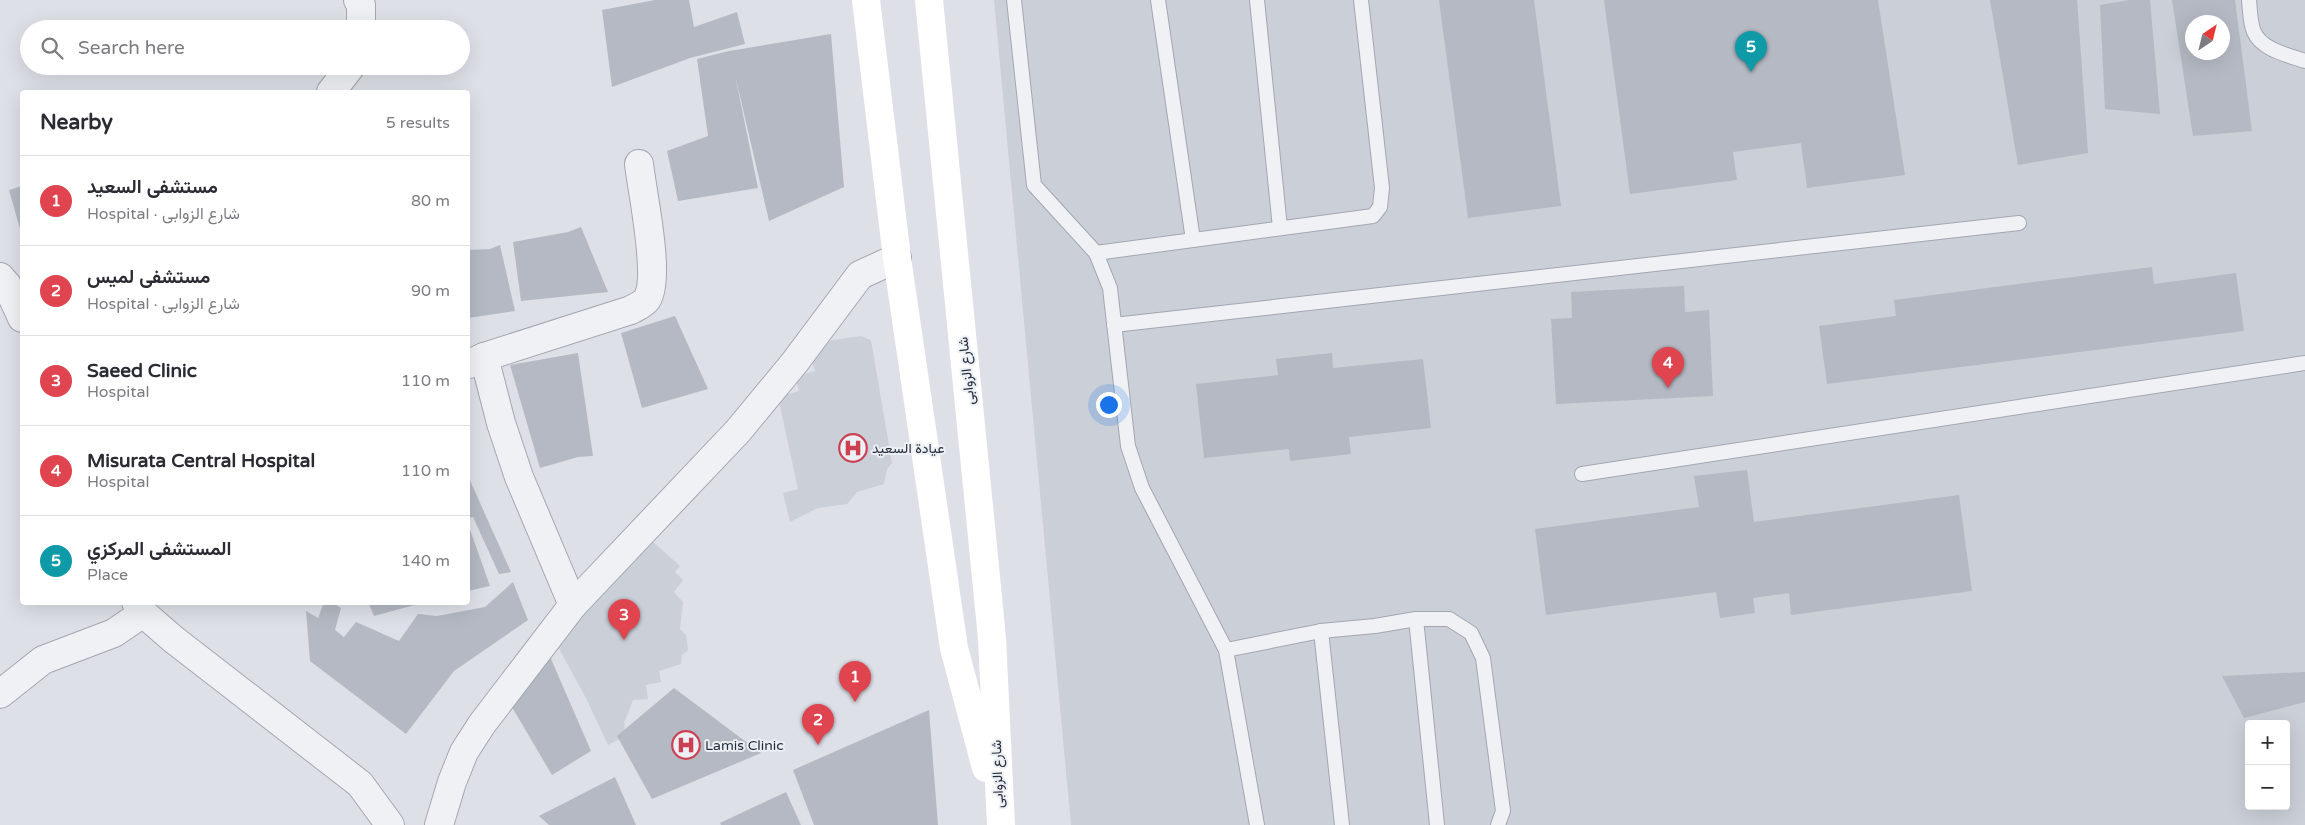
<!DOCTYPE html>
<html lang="en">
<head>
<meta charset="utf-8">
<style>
	:root { --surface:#fff; --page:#f2f2f3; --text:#2b2b33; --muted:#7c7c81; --line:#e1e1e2; --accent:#cc4152 }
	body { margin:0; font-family:"Varela Round",Vazirmatn,sans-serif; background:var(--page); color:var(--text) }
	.controls { position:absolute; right:15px; bottom:15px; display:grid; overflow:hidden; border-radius:5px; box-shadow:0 5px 20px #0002 }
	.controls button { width:45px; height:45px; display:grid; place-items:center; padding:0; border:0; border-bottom:1px solid var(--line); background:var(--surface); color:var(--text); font:25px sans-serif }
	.compass { position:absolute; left:2185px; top:15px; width:45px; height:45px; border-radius:50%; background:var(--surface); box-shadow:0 5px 20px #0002; rotate:35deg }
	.you { position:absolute; left:1108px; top:404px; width:18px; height:18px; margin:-12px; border:4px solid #fff; border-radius:50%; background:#1a73e8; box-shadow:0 0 0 8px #1a73e833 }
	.badge { display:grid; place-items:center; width:32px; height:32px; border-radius:50%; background:var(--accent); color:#fff; font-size:16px; font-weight:700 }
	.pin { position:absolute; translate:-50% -41px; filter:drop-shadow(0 1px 2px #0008) }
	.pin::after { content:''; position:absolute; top:26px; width:18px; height:15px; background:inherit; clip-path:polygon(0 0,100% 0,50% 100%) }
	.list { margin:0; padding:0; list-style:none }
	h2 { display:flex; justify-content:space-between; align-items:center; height:65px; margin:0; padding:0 20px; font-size:21px }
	h2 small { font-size:16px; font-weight:400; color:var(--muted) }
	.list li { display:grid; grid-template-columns:32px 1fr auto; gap:15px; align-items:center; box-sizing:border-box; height:90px; padding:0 20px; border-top:1px solid var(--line) }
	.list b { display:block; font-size:19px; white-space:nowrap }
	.list p { margin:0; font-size:16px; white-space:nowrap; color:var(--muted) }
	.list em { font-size:16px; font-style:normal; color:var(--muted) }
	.icon { flex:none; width:28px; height:28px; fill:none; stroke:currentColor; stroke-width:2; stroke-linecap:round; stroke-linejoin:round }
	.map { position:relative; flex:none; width:2305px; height:825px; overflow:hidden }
	.search { position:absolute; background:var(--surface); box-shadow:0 5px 20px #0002; left:20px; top:20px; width:450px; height:55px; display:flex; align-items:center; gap:12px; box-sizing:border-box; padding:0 18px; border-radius:28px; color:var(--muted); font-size:19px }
	.panel { position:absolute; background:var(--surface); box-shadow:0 5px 20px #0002; left:20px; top:90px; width:450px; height:515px; border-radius:5px }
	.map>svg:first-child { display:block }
	.built { fill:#cbcfd8; fill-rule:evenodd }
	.building { fill:#b4b9c3; fill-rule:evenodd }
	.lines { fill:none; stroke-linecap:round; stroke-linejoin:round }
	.lane-casing { stroke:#a2a7b1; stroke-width:16 }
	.street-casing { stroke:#a2a7b1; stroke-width:30 }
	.lane { stroke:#eff1f5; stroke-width:14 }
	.street { stroke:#eff1f5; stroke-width:28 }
	.secondary { stroke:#fff; stroke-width:28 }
	.labels { text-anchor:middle; stroke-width:4; stroke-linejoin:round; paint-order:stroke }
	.street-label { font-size:14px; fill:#262e3d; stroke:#eceff4 }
	.poi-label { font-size:14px; fill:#262e3d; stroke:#eceff4; text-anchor:start }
</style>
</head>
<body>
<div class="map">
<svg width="2305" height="825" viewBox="0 0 2305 825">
	<rect width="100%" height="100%" fill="#dde0e7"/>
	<!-- built -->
	<g class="built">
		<path d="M 994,0 L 2305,0 L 2305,825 L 1071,825 ZM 2192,22 L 2222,22 L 2222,52 L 2192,52 ZM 2249,724 L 2286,724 L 2286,806 L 2249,806 Z"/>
		<polygon points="861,336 871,340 892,463 887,469 884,484 857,492 847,504 818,508 790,522 783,493 798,489 778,397 799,391 795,377 815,371 809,352 826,341"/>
		<polygon points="652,541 680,566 675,572 683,580 674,592 683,602 680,629 686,635 688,650 682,655 681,664 659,671 661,682 646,685 648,699 633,700 624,723 626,736 608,745 586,698 557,645 588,610 581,603 623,557 634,562"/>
	</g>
	<!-- building -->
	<g class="building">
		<polygon points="655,0 689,0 694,27 737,12 745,44 690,58 612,87 602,10"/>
		<polygon points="1439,0 1534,0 1561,206 1468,218"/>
		<polygon points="1604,0 1878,0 1905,175 1807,188 1801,143 1733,152 1737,180 1630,194"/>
		<polygon points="1990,0 2077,0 2088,153 2018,165"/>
		<polygon points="2130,0 2150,0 2160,114 2105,109 2100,5"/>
		<path d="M 2172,0 L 2235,0 L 2252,131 L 2193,136 ZM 2192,22 L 2222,22 L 2222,52 L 2192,52 Z"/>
		<polygon points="831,34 844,187 769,221 735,75 758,188 678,201 667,151 708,136 697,59 729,51"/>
		<polygon points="22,186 22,236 9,190"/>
		<polygon points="581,227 608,292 521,301 513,242 568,232"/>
		<polygon points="500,245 515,311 468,318 468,250 490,249"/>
		<polygon points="2152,267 2154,284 2236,273 2244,331 1827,384 1819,326 1896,316 1894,300"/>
		<polygon points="1684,286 1685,312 1709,310 1713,396 1556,404 1551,319 1572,318 1571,292"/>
		<polygon points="675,316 708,389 642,408 621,333"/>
		<polygon points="578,353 593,456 578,457 540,468 510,365"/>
		<polygon points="1332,353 1333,368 1423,359 1431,428 1349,437 1351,454 1290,461 1289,449 1204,458 1196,384 1278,375 1276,359"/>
		<polygon points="1747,470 1754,522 1959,495 1972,591 1791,615 1789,593 1753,598 1755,613 1720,618 1716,592 1546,615 1535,529 1699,507 1694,476"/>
		<polygon points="468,476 511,572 499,574 473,517 468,518"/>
		<polygon points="468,524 490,586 468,591"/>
		<polygon points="513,582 528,620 454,671 406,734 310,661 306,611 318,618 324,602 332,602 341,608 335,630 344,637 356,622 399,641 418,614 437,616 485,607"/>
		<polygon points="368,602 422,602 422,603 374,616"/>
		<polygon points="548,652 591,751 552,775 509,702"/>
		<polygon points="2305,672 2305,702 2244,718 2222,676"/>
		<polygon points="674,688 761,753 652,799 617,736"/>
		<polygon points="929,710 938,825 814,825 793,770"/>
		<polygon points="615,777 636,825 549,825 539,816"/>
		<polygon points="786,792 801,825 721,825 720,823"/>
	</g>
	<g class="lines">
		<defs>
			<g id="lane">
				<polyline points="1014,0 1034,185 1096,253 1110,288 1128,446 1142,488 1226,650"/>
				<polyline points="1158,0 1193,240"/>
				<polyline points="1257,0 1280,228"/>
				<path d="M 2249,0 C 2250,10 2250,23 2254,32 C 2262,50 2288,55 2305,61"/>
				<polyline points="1096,253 1373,216 1380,207 1382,188 1361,0"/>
				<polyline points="1114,325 2019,223"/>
				<polyline points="1582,474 2305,363"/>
				<polyline points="1416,619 1437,825"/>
				<polyline points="1321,631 1342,825"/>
				<polyline points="1257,825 1226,650 1321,631 1375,626 1416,619 1449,619 1471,633 1483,658 1503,811 1498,825"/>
			</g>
			<g id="street">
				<polyline points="358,0 361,5 361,29"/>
				<polyline points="331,92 351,66"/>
				<polyline points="0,277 7,285 22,318"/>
				<path d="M 484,357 L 631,310 C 636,307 644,304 647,299 C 661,277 642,192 639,164"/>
				<polyline points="469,364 484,357 501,423 519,477 573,605"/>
				<polyline points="136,602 143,613 173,639 360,784 390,825"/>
				<polyline points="0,694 43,660 114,633 143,613"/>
				<polyline points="439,825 452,782 464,752 482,724 573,605 738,431 795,362 860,275 897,258"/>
			</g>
		</defs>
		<!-- lane casing -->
		<use href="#lane" class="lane-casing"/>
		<!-- street casing -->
		<use href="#street" class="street-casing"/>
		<!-- lane -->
		<use href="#lane" class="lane"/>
		<!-- street -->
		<use href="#street" class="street"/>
		<!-- secondary -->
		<g class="secondary">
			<polyline points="866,0 897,258 954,648 986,768"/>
			<polyline points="929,0 992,638 1001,825"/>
		</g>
	</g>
	<!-- icons -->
	<defs>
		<symbol id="hospital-ring" viewBox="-11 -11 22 22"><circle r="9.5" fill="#eceff4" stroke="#cc4152" stroke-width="1.5"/><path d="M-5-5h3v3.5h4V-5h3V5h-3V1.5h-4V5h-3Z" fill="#cc4152"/></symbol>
	</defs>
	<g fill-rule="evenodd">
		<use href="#hospital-ring" x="837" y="432" width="32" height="32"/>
		<use href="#hospital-ring" x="670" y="729" width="32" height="32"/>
	</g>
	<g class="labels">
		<!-- street labels -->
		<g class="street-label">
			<text transform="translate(966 371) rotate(-96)" y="5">شارع الزوابى</text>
			<text transform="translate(997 774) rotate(-92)" y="5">شارع الزوابى</text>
		</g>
		<!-- poi labels -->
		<g class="poi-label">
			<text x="872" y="453">عيادة السعيد</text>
			<text x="705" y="750">Lamis Clinic</text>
		</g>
	</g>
</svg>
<div class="controls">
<button>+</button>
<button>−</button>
</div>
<svg class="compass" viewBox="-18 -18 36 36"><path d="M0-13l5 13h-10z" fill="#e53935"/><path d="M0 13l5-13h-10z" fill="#7c7c81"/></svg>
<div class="you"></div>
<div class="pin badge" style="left:855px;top:702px;background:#e0444e">1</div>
<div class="pin badge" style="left:818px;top:745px;background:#e0444e">2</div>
<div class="pin badge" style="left:624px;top:640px;background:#e0444e">3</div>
<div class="pin badge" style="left:1668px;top:388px;background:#e0444e">4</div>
<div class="pin badge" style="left:1751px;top:72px;background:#0f9aa8">5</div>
<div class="search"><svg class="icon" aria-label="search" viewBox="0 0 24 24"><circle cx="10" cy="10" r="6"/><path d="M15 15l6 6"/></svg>Search here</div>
<section class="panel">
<h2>Nearby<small>5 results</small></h2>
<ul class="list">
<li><span class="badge" style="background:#e0444e">1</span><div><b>مستشفى السعيد</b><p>Hospital · شارع الزوابى</p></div><em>80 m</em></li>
<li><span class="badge" style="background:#e0444e">2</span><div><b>مستشفى لميس</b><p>Hospital · شارع الزوابى</p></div><em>90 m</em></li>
<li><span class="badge" style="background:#e0444e">3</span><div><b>Saeed Clinic</b><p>Hospital</p></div><em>110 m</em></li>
<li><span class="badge" style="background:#e0444e">4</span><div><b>Misurata Central Hospital</b><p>Hospital</p></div><em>110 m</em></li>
<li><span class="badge" style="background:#0f9aa8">5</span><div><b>المستشفى المركزي</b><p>Place</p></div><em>140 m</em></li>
</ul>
</section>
</div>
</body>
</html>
